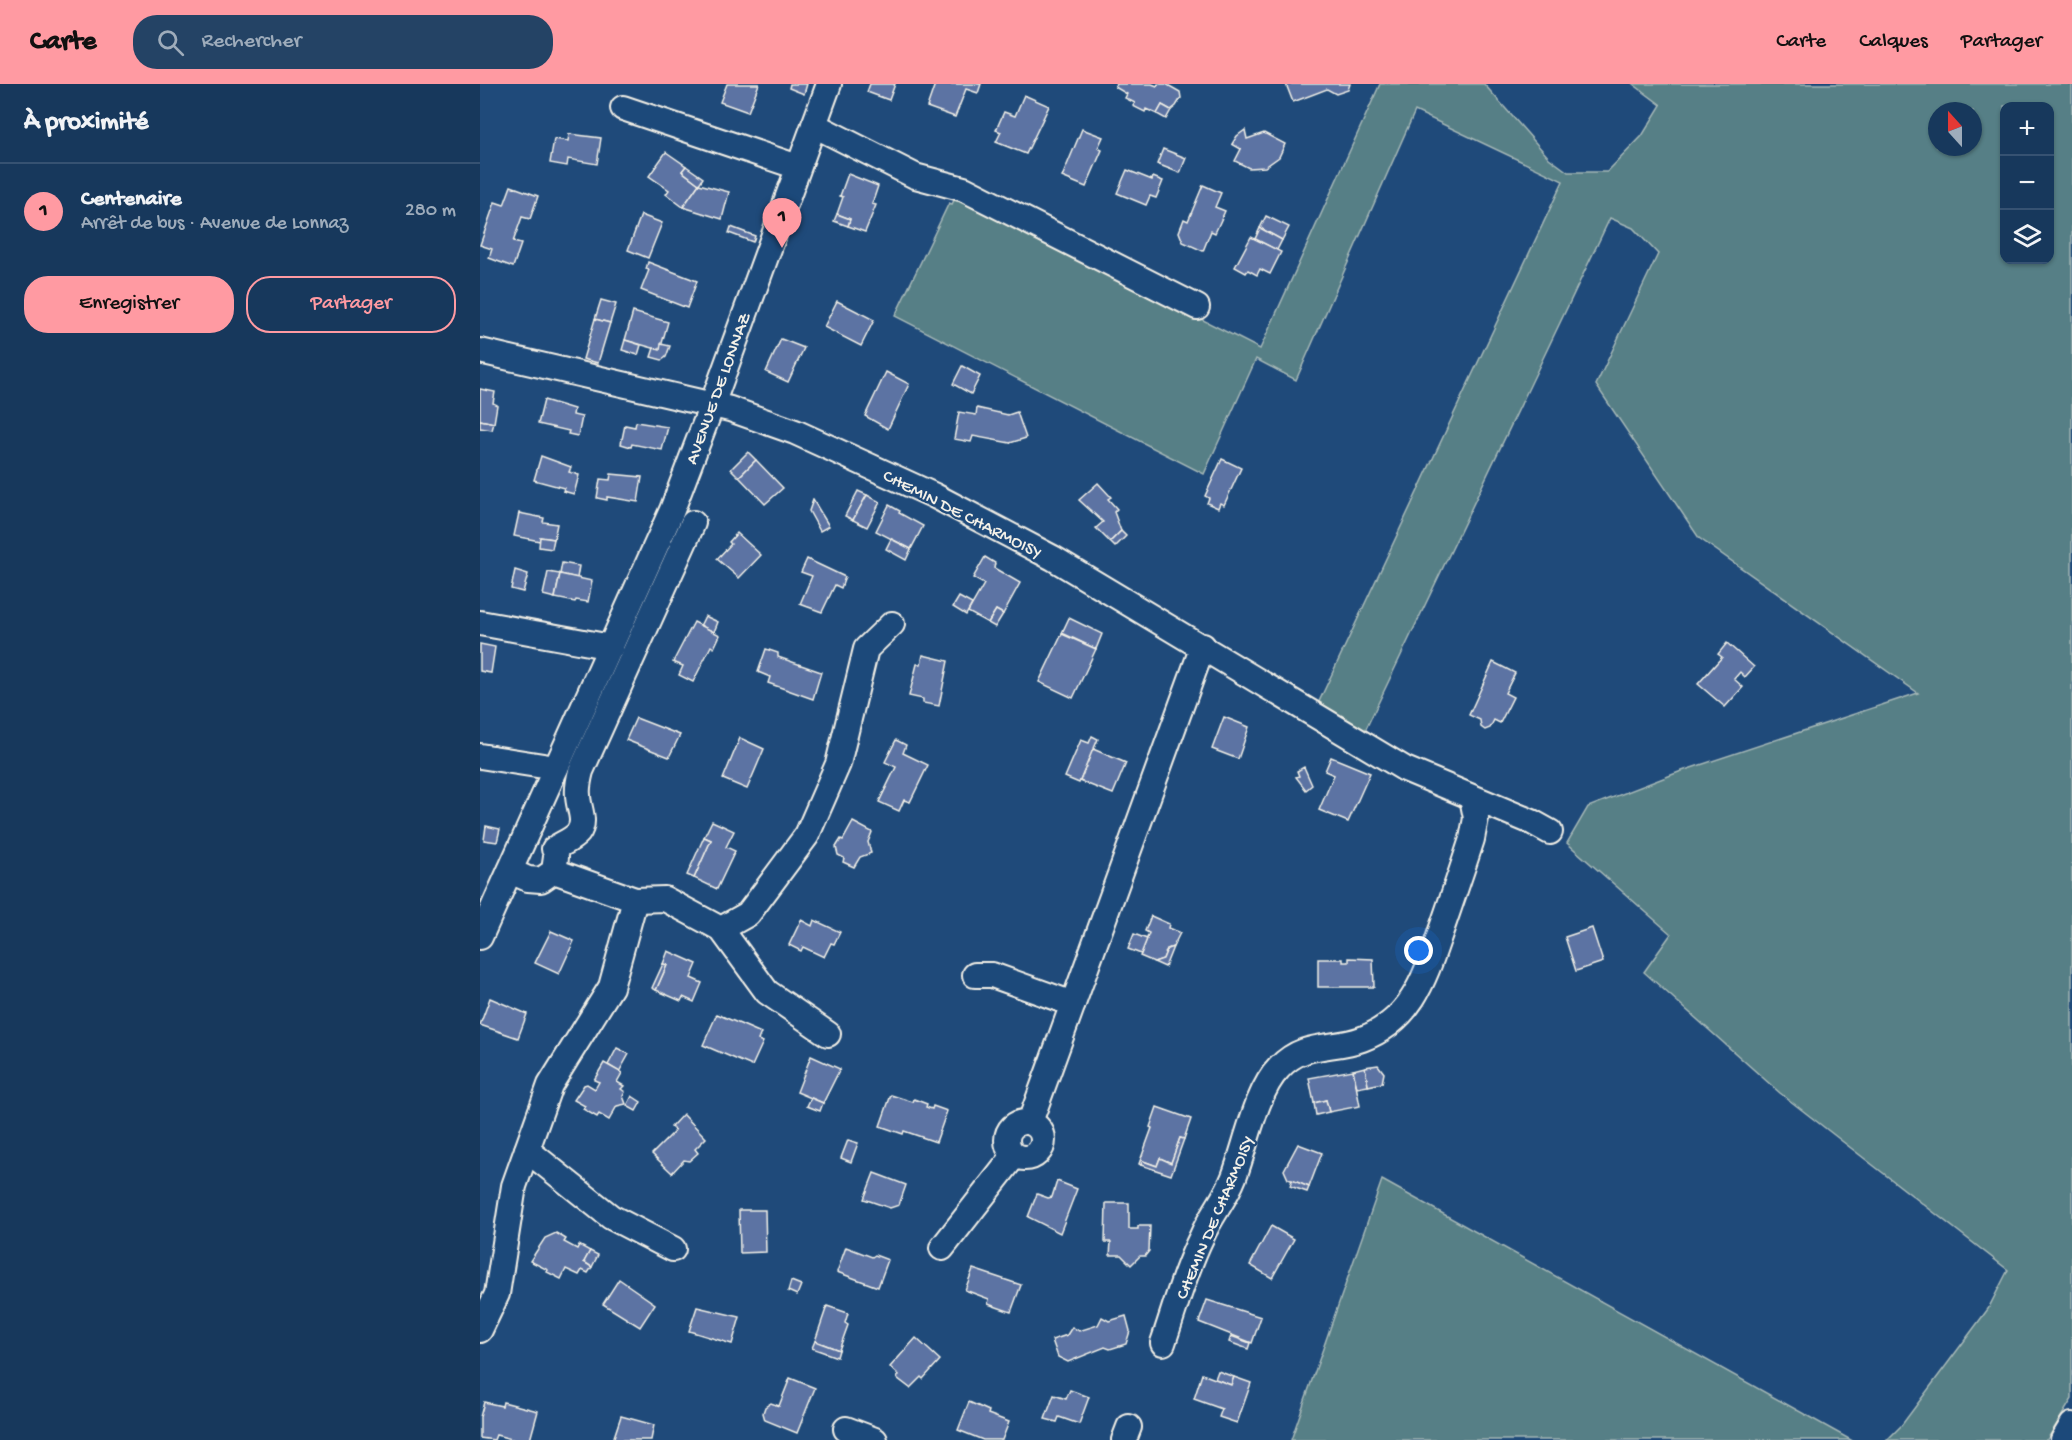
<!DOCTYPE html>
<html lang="fr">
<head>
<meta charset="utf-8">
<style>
	:root { --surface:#17385c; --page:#244365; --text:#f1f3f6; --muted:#9eacbb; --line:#365272; --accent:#ff9aa2 }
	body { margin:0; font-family:"Gochi Hand",sans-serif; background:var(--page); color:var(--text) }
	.controls { position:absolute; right:18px; top:18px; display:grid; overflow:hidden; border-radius:12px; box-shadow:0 2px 4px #0004 }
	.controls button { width:54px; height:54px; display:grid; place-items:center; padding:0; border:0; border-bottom:2px solid var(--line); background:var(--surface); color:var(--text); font:30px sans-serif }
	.compass { position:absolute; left:1448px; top:18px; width:54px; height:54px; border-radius:50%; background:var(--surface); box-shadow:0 2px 4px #0004; rotate:339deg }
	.you { position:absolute; left:939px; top:867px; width:21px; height:21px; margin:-15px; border:4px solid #fff; border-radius:50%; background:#1a73e8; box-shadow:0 0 0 9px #1a73e833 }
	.badge { display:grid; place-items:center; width:39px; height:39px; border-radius:50%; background:var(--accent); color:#111; font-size:20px; font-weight:700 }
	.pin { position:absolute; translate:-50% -50px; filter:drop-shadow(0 2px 3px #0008) }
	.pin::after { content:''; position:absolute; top:32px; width:21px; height:18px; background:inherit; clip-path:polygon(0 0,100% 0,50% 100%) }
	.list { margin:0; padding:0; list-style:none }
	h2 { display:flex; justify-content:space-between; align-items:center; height:78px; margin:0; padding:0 24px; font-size:26px }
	h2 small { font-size:20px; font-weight:400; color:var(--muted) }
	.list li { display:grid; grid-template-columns:39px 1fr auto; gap:18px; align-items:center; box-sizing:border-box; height:96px; padding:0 24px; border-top:2px solid var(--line) }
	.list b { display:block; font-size:22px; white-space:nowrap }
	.list p { margin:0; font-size:20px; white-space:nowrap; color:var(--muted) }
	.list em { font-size:20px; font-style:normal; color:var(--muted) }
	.actions { display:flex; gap:12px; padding:18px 24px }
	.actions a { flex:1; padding:14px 0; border:2px solid var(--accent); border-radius:24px; text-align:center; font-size:21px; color:var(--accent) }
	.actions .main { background:var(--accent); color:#111 }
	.icon { flex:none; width:33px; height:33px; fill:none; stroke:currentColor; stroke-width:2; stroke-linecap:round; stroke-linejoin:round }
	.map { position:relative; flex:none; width:1592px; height:1356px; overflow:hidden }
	header { display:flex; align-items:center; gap:36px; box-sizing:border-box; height:84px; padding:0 30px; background:var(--accent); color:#111 }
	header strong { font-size:28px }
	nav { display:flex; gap:33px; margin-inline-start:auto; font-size:21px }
	.search { width:420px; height:54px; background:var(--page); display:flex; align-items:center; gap:15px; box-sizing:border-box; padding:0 21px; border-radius:24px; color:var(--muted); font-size:22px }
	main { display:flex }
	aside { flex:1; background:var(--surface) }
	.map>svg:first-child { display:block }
	.green { fill:#577f86; stroke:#a6b8b7; stroke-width:1.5; fill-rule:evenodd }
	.building { fill:#5b73a3; stroke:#f4f1e8; stroke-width:1.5 }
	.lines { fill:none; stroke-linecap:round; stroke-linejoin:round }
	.minor-casing { stroke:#f4f1e8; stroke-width:28 }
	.minor { stroke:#1f4a7a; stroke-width:24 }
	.labels { text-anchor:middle; stroke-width:4.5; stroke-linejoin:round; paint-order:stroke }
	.street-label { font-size:18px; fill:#f4f1e8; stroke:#1f4a7a }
</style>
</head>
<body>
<header>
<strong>Carte</strong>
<div class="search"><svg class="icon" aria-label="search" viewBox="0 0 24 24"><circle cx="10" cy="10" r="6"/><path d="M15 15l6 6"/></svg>Rechercher</div>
<nav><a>Carte</a><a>Calques</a><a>Partager</a></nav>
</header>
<main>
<aside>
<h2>À proximité<small></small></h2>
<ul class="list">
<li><span class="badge">1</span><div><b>Centenaire</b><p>Arrêt de bus · Avenue de Lonnaz</p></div><em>280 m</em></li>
</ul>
<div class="actions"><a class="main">Enregistrer</a><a>Partager</a></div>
</aside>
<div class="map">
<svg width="1592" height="1356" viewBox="0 0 1592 1356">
	<rect width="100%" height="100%" fill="#1f4a7a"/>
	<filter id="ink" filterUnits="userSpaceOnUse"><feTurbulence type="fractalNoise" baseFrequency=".0167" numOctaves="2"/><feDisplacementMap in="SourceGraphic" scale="12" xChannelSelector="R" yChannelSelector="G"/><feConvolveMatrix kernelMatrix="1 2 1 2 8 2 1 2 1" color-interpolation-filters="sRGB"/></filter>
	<g filter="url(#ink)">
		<!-- green -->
		<g class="green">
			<path d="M 900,0 L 1004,0 L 1069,74 L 1088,88 L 1127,88 L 1162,52 L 1181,21 L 1153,0 L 1592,0 L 1592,1315 L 1567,1356 L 1407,1356 L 1421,1342 L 1508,1225 L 1528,1186 L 1300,1009 L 1164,888 L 1191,850 L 1087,759 L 1108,723 L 1199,688 L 1438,609 L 1219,454 L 1116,301 L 1178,170 L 1153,144 L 1130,134 L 882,653 L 836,624 L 1083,97 L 935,27 L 816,296 L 776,275 L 724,390 L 415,232 L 469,119 L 472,120 L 477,111 L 780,265 ZM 1524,22 L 1570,22 L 1570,176 L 1524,176 ZM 1457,27 L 1493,27 L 1493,63 L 1457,63 Z"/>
			<polygon points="902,1096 1371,1356 811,1356"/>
		</g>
		<!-- building -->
		<g class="building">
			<polygon points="247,0 279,0 268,28 240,18"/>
			<polygon points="310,0 327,0 324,10 309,4"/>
			<polygon points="390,0 415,0 409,16 387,8"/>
			<polygon points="455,0 501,0 498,9 486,5 475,33 447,23"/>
			<polygon points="637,0 672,0 677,2 678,0 686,0 700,8 701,14 696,22 691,26 682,21 677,30 666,25 665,28 653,22 655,19 645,14 647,10 635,3"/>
			<polygon points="806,0 870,0 868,6 856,10 847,5 813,18"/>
			<polygon points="544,11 569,22 546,70 516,58 521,48 516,46 524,28 535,32"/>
			<polygon points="682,21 691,26 686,35 677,30"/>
			<polygon points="602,45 623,53 618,64 622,66 606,103 582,93"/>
			<polygon points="765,46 767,55 784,49 805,60 799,73 785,83 769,84 755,77 761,65 752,60 757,52"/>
			<polygon points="89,50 121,54 117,80 88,75 87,82 70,79 74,55 88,57"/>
			<polygon points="683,65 706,74 700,89 677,80"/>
			<polygon points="186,68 206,82 202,87 219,100 203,123 186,110 189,106 169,92"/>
			<polygon points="206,82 223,94 219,100 202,87"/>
			<polygon points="647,86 672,96 673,93 683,97 676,114 670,112 666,121 637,109"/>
			<polygon points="368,90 398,102 392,120 396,121 385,148 368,142 370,135 357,130 363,113 360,112"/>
			<polygon points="219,100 249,108 242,135 203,123"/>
			<polygon points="723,101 741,109 735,123 745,127 735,149 731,147 723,167 703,158 699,148 704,135 708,137"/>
			<polygon points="31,102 58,112 50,135 42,133 33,158 41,160 33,183 9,174 12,165 0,161 15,118 24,121"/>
			<polygon points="357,130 370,135 368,142 354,137"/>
			<polygon points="161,131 182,139 168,174 148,166"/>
			<polygon points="786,132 809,143 802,156 780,144"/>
			<polygon points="251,143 275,152 273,158 249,149"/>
			<polygon points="780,144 802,156 797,166 775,155"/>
			<polygon points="771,153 801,168 790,190 780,185 777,191 768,186 766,189 755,183"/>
			<polygon points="168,178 217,197 207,224 161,206 169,186 166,185"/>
			<polygon points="121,216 136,220 130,239 115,235"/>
			<polygon points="357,217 394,236 381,262 344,243"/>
			<polygon points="153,228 188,238 180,266 145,256"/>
			<polygon points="115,235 130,239 118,279 103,275"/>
			<polygon points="301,255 324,264 308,298 286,288"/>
			<polygon points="145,256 161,261 158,271 142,266"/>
			<polygon points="181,260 190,262 186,273 182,276 171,273 174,264 180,266"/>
			<polygon points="482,282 500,292 491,310 473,300"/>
			<polygon points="406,288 429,300 408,345 385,332"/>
			<polygon points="0,305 15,308 13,319 17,321 14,339 0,336"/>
			<polygon points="64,316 94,325 93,331 102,333 98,352 88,350 89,347 58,340"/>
			<polygon points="497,324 528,331 537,328 546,354 530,359 493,352 491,358 474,355 479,328 496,331"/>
			<polygon points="0,336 14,339 12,346 0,344"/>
			<polygon points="156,338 188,343 182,366 152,360 151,363 141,360 145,341 155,343"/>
			<polygon points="268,368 276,376 259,393 251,385"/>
			<polygon points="61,372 91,383 89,388 99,391 94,410 83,407 84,404 54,396"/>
			<polygon points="742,375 761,384 744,421 740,419 738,424 727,419 729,414 725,412"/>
			<polygon points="276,376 303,404 285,420 259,393"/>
			<polygon points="131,390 162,393 158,418 127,413 127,416 117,414 120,395 130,396"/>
			<polygon points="618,399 631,413 628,415 637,425 634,428 641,447 630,458 616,444 623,438 599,416"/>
			<polygon points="378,407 387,411 373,436 365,432"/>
			<polygon points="387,411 400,418 387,443 373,436"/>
			<polygon points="333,416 349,442 340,447 329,427"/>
			<polygon points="409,421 420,427 419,429 443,442 431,465 396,447"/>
			<polygon points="39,429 64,434 63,438 77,440 74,455 60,453 60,457 34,452"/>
			<polygon points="641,447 646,452 635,463 630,458"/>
			<polygon points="257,449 281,471 259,494 237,475 251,460 249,458"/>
			<polygon points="60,453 74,455 72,465 59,463"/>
			<polygon points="411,455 431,465 426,476 406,465"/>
			<polygon points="505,473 515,479 514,484 540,499 523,530 516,526 508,539 488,528 504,500 493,494"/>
			<polygon points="327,475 365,493 361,504 355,501 342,528 320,520 332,492 321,488"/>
			<polygon points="82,479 99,482 97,494 80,490"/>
			<polygon points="35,486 48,490 43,508 31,505"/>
			<polygon points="68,488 80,490 75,514 63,511"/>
			<polygon points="80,490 112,497 108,518 96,516 95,518 75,514"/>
			<polygon points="479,513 492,520 486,531 473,523"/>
			<polygon points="516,526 523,530 515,543 508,539"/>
			<polygon points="225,532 238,538 234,548 220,542"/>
			<polygon points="589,534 622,550 616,565 582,549"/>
			<polygon points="214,538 240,551 234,564 231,562 213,598 199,591 203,582 193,578"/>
			<polygon points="582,550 616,565 593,614 559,598"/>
			<polygon points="1247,559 1274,583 1265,593 1260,588 1254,595 1263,603 1245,623 1218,600 1242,573 1238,570"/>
			<polygon points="0,560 15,563 11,589 0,587"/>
			<polygon points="286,565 298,569 298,573 341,588 333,615 288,599 290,593 278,588"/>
			<polygon points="443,571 468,577 459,622 443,619 443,615 429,612 437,580 441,580"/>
			<polygon points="1013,578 1035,589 1025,609 1033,613 1020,639 1014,636 1010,644 1005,646 1001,643 1000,636 989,631"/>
			<polygon points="744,633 769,643 758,675 732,665"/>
			<polygon points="156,634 200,651 189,673 146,656"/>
			<polygon points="612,652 618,655 599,699 585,693 601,656 609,659"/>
			<polygon points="260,654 284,665 267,705 243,695"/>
			<polygon points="416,656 426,661 423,669 448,681 430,718 424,716 419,727 399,718 416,683 405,678"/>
			<polygon points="613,665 646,679 633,710 600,697"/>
			<polygon points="851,673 890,689 868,738 839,726 854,691 845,687"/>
			<polygon points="824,683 832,701 826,706 816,693 819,692 817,687"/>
			<polygon points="232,737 254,747 246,763 255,767 237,805 214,794 231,756 224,753"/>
			<polygon points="373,738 392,748 388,758 391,769 380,773 374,783 363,778 364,774 358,771 356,763 361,755 363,756"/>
			<polygon points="6,742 20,745 17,758 4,756"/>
			<polygon points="224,753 231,756 214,794 207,791"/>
			<polygon points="671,832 689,840 688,844 700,849 693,863 687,865 683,875 674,878 660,872 669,849 665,847"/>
			<polygon points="321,836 332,842 334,836 360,848 354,860 351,859 344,873 323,863 321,867 309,861"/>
			<polygon points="1112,844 1123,878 1096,887 1085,853"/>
			<polygon points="71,847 94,857 79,890 55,879"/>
			<polygon points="654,850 667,855 661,870 648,865"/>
			<polygon points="693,863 685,883 674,878 683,875 687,865"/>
			<polygon points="188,867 217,880 211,894 222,899 214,918 203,913 201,917 176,906 187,881 183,880"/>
			<polygon points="869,874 893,875 894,903 838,903 838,875 863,875 863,878 869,878"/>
			<polygon points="183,880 187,881 176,906 172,904"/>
			<polygon points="10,914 47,930 38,954 0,941"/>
			<polygon points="237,930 281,949 278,956 283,958 272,982 223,961"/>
			<polygon points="137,964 149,970 139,988 128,981"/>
			<polygon points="331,972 360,985 343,1019 317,1008"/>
			<polygon points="124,979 142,989 137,998 144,1002 141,1005 145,1008 143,1012 146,1020 137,1022 129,1036 119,1030 117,1033 103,1025 105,1022 94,1016 104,1001 107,1000 115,1005 119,998 114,996"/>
			<polygon points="898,981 904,989 902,999 888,1002 885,983"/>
			<polygon points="885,983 888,1002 877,1004 873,986"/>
			<polygon points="873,986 880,1022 849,1028 846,1016 834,1019 829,994"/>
			<polygon points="411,1011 433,1018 434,1015 447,1020 446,1023 452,1025 453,1022 467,1027 456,1058 424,1047 423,1050 400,1042"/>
			<polygon points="152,1012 161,1018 156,1027 147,1022"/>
			<polygon points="331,1014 343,1019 340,1027 327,1022"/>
			<polygon points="846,1016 849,1028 836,1031 834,1019"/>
			<polygon points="677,1023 711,1035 704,1055 700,1054 691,1079 680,1074 677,1082 663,1077 661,1081 659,1080 672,1044 670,1043"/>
			<polygon points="203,1030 226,1054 215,1065 218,1069 209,1077 204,1076 192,1089 172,1070 195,1047 191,1043"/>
			<polygon points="700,1054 704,1055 691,1091 661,1081 663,1077 677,1082 680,1074 691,1079"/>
			<polygon points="368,1056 378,1059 371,1078 361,1074"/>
			<polygon points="818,1060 842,1069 829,1103 808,1095 804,1086"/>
			<polygon points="394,1089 426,1101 419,1121 410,1124 384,1115"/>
			<polygon points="812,1096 829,1103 827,1108 810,1102"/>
			<polygon points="577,1097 597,1105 580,1149 548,1133 557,1110 568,1114 572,1113"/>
			<polygon points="626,1119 649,1119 649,1145 658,1145 658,1142 670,1142 669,1167 665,1172 660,1172 651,1181 641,1171 630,1171 631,1158 625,1158"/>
			<polygon points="259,1126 285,1126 286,1168 260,1169"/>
			<polygon points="791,1142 814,1155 792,1194 770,1181"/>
			<polygon points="76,1149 86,1155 84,1158 97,1165 99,1161 110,1167 104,1178 112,1183 108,1189 102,1186 99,1191 86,1185 81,1195 67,1188 68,1186 50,1177 65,1154"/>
			<polygon points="366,1163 392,1173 395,1171 408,1176 398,1203 357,1188"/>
			<polygon points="110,1167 118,1171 112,1183 104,1178"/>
			<polygon points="493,1185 541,1201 531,1228 508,1220 509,1215 485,1206"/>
			<polygon points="139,1195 175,1220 160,1243 123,1220"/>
			<polygon points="311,1197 321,1201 317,1211 308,1207"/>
			<polygon points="727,1216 781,1233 772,1259 719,1238"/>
			<polygon points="347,1222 368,1229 365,1239 368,1241 359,1266 335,1257"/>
			<polygon points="217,1223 260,1233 252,1260 209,1247"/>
			<polygon points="646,1232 650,1247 646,1260 630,1265 625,1263 588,1278 578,1273 572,1256 587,1251 592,1243 599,1247 618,1241 622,1233 629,1237"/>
			<polygon points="751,1252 770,1259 768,1265 749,1258"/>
			<polygon points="436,1254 460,1276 443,1295 441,1293 430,1304 417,1294 419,1291 410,1283"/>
			<polygon points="335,1257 359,1266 357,1273 332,1264"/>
			<polygon points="738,1287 754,1293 751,1301 735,1295"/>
			<polygon points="722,1290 751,1301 754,1293 771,1299 757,1339 739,1333 742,1325 714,1315"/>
			<polygon points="310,1294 335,1304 317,1349 285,1336 283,1329 285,1323 291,1319 299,1322"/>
			<polygon points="590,1306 609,1313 599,1340 579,1333 577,1338 565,1335 574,1311 586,1315"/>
			<polygon points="4,1318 22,1322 23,1318 58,1327 50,1356 35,1356 16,1351 14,1356 0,1354 0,1333"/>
			<polygon points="489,1318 509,1327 508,1330 529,1338 522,1356 503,1356 478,1346"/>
			<polygon points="141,1332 174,1341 171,1356 133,1356"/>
		</g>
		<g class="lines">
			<defs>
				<g id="minor">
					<polyline points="143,24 318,83"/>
					<polyline points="334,41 435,92 484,105 717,223"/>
					<polyline points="0,267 250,325 315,348 455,412 573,474 925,685 1052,738 1070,748"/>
					<polyline points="0,539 131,563"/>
					<polyline points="0,672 76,684"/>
					<path d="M 74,765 C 81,760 92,756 98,749 C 107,737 98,724 98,711 C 97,703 99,695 101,687 L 213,439"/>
					<polyline points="30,787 48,795 61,796 74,787 76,773"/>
					<polyline points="74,787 155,816 185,815 241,845 268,830 327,751 358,680 386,565 412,540"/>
					<polyline points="241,845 287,908 348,950"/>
					<polyline points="0,853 192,426 229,329 349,0"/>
					<polyline points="495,891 512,891 593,920"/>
					<circle cx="545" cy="1056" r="18"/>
					<polyline points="550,1038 723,562"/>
					<polyline points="47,1066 131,1133 193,1165"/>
					<polyline points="462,1164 534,1072"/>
					<polyline points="0,1246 17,1210 34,1102 70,1001 131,903 155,816"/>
					<path d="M 683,1259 C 695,1224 705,1186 722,1152 C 731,1131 746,1114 754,1093 C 766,1062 776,1007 799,984 C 824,957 852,966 882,955 C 935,935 946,889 963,841 C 973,812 983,783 992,755 L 996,734 L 992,714"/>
					<polyline points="366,1345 395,1356"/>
					<polyline points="644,1356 649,1343"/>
					<polyline points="1583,1356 1592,1341"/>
				</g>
			</defs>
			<!-- minor casing -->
			<use href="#minor" class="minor-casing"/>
			<!-- minor -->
			<use href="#minor" class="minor"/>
		</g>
	</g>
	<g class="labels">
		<!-- street labels -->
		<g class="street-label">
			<text transform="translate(237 304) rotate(-70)" y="6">AVENUE DE LONNAZ</text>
			<text transform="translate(483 429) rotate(27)" y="6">CHEMIN DE CHARMOISY</text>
			<text transform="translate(734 1133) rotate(-67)" y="6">CHEMIN DE CHARMOISY</text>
		</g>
	</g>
</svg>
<div class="controls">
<button>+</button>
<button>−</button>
<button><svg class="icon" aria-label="layers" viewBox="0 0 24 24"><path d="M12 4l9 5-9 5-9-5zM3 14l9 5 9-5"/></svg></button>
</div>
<svg class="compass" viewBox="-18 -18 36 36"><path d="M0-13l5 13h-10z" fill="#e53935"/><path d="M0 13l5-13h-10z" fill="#9eacbb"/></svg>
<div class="you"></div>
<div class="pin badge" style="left:302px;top:164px">1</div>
</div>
</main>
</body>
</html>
